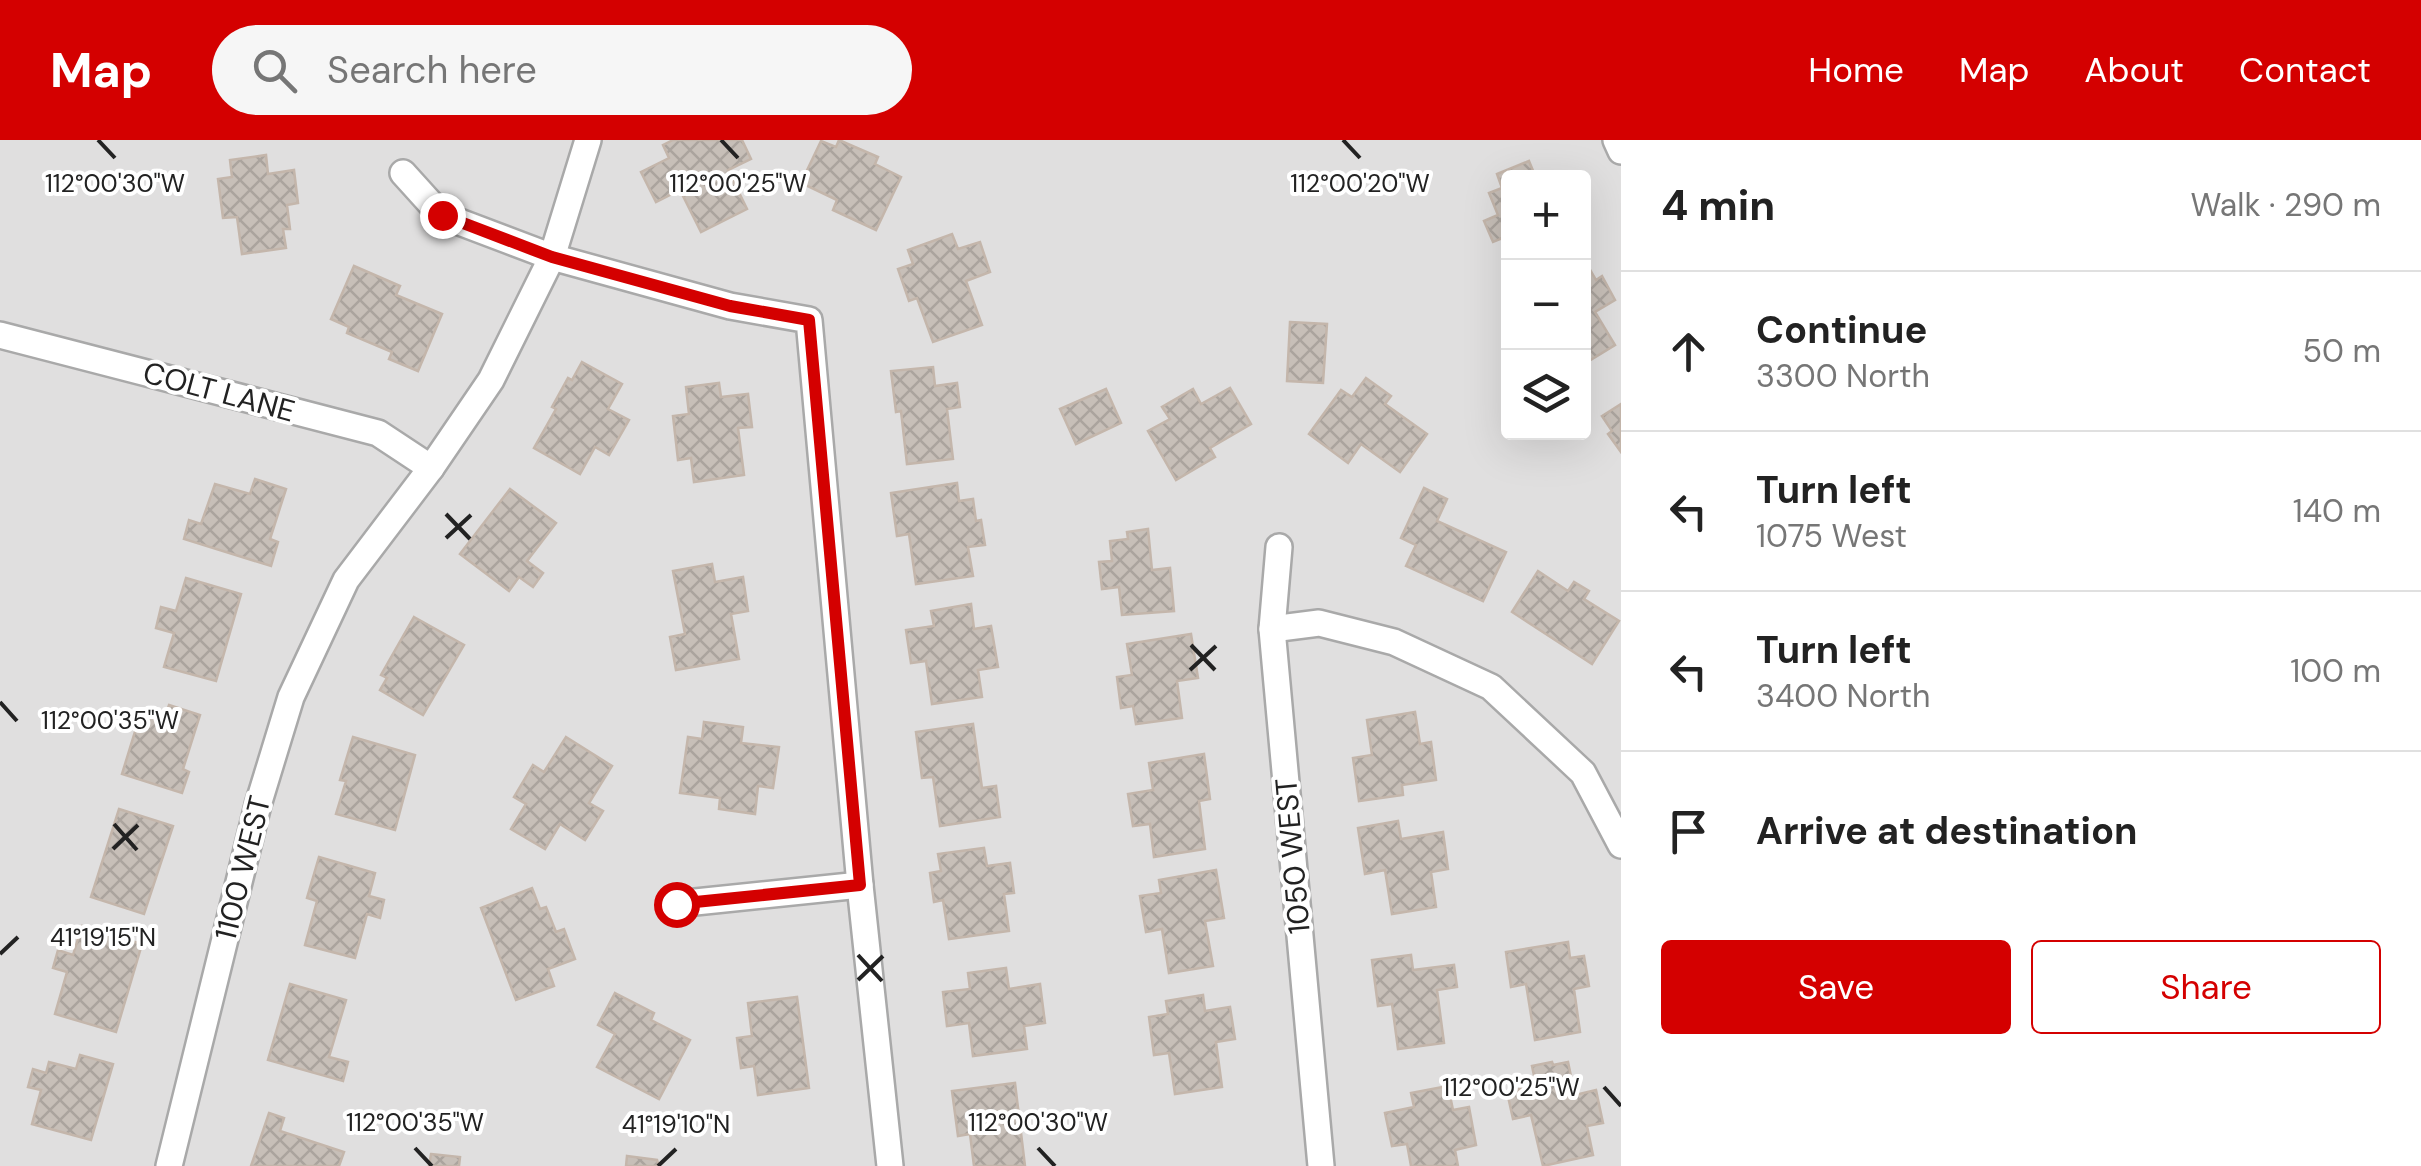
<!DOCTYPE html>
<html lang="en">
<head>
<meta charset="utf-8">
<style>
	:root { --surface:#fff; --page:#f6f6f6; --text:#222; --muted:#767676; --line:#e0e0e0; --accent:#d40000 }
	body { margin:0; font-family:"DM Sans",sans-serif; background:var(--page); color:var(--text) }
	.controls { position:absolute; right:30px; top:30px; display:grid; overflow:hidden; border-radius:10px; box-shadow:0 10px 40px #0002 }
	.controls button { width:90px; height:90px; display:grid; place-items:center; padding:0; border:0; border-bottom:2px solid var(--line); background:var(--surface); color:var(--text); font:50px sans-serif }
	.stop { position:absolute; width:30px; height:30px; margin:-22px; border:8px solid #d40000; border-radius:50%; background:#fff }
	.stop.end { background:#d40000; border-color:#fff; box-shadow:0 2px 10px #0008 }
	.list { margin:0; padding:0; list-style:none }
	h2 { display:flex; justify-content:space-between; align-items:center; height:130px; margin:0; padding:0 40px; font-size:42px }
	h2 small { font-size:32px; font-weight:400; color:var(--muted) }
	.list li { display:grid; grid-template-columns:65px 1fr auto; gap:30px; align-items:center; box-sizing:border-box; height:160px; padding:0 40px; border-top:2px solid var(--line) }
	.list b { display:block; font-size:38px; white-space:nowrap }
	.list p { margin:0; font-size:32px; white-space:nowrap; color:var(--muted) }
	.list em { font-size:32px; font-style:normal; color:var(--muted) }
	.actions { display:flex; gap:20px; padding:30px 40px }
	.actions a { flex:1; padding:22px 0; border:2px solid var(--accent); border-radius:10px; text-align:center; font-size:35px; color:var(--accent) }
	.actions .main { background:var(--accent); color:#fff }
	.icon { flex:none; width:55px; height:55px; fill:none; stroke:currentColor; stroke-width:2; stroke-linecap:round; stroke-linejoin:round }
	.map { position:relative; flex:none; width:1621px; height:1026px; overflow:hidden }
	header { display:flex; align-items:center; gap:60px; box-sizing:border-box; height:140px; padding:0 50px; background:var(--accent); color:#fff }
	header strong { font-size:48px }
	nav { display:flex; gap:55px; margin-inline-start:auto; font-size:35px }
	.search { width:700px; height:90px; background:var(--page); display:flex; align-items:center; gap:25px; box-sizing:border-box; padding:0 35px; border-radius:55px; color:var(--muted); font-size:38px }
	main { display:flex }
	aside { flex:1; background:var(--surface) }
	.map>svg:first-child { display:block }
	.residential { fill:#e0dfdf; fill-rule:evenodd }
	.building { fill:url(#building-cross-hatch); stroke:#c4b6ab; stroke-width:2.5 }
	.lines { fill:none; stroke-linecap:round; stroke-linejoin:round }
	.street-casing { stroke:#a9a9a9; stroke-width:30 }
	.street { stroke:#fff; stroke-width:25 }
	.route { stroke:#d40000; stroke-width:12 }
	.ticks { fill:none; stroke:#222; stroke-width:4 }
	.labels { text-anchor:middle; stroke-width:8; stroke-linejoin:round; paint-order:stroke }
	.street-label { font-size:30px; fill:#222; stroke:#fff }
	.ticks-label { font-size:25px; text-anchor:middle; fill:#222; stroke:#fff; stroke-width:8; stroke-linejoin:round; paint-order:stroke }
</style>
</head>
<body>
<header>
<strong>Map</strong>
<div class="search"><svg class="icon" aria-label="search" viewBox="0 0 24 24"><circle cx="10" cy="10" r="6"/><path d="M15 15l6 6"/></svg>Search here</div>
<nav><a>Home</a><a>Map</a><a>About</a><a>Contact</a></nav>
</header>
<main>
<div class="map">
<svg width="1621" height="1026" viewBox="0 0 1621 1026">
	<defs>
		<pattern id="building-cross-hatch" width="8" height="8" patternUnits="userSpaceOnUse" patternTransform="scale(2.5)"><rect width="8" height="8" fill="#c7bfb8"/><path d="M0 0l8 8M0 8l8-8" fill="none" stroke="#aba49e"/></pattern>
	</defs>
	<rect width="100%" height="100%" fill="#f2efe9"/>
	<!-- residential -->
	<path class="residential" d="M 0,0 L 1621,0 L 1621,1026 L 0,1026 ZM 1508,38 L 1584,38 L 1584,292 L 1508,292 Z"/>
	<!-- building -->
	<g class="building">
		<polygon points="673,0 742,0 751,19 728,30 747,69 701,92 680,50 656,62 641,32 669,18 663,5"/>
		<polygon points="839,0 878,17 875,24 901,37 876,90 833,70 837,60 801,43 821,1 836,7"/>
		<polygon points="266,15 268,34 294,30 298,63 287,65 290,89 283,89 286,108 242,114 237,77 223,78 218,39 232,37 230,20"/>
		<polygon points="1529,21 1536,38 1508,38 1508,96 1493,102 1484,81 1498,75 1489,53 1502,48 1497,34"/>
		<polygon points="952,94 958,109 980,102 990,132 966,141 982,185 933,202 917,158 909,161 898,129 913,124 908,110"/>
		<polygon points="1584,119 1596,140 1602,136 1615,160 1595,172 1615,205 1584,224"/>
		<polygon points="354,126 400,146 396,155 442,174 418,231 389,219 392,212 347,193 349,187 331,179"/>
		<polygon points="1290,182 1327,184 1323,243 1287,241"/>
		<polygon points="582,222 622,244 608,269 629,280 609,315 595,307 580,334 534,308 556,269 552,267 568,238 572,240"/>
		<polygon points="933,227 935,246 957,243 960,267 947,269 953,319 907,324 901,271 896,272 891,231"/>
		<polygon points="1366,238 1391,256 1385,264 1427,294 1400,332 1361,304 1348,323 1309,294 1341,250 1352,257"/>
		<polygon points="719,243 721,257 748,254 752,287 738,288 744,335 694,342 691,318 678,320 673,276 689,274 686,247"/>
		<polygon points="1230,248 1251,284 1210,308 1215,317 1176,340 1148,291 1170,279 1162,267 1193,249 1201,264"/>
		<polygon points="1106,249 1121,283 1076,304 1060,269"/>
		<polygon points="1621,264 1621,312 1608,294 1612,291 1602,276"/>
		<polygon points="255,339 286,349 270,399 278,402 271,426 184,399 189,380 201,384 215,344 250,354"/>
		<polygon points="957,343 959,361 973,359 976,381 981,380 985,405 968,407 973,436 916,444 909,394 897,396 891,353"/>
		<polygon points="1424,348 1447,359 1437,381 1506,412 1483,461 1406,426 1416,405 1401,398"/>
		<polygon points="510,349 556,383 527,421 543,433 533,447 519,437 509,451 460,414"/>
		<polygon points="1148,389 1152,430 1170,428 1174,471 1122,475 1119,447 1102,449 1099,422 1112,421 1110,401 1128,399 1127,392"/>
		<polygon points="712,424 715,442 743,437 748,471 731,474 739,519 676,530 670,497 685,494 673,431"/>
		<polygon points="1538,431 1568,451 1574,442 1589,451 1584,459 1619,481 1592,524 1512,472"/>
		<polygon points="186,438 241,454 216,541 164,527 174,493 156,488 161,467 176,471"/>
		<polygon points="971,464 974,489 991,486 998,527 978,530 982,557 932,564 926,521 911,523 906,490 934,486 931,471"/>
		<polygon points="414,477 464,505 423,575 380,550 387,538 381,535"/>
		<polygon points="1191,494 1198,538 1177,541 1182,578 1136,584 1133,566 1121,568 1117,537 1132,535 1127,504"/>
		<polygon points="169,565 200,575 183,629 189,632 182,653 122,634 141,572 164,579"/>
		<polygon points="1415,572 1420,604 1431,602 1436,640 1402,645 1403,655 1359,661 1353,618 1372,615 1367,580"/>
		<polygon points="704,582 743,587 741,603 779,607 773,648 758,646 755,674 719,669 720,658 680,653 688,597 702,599"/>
		<polygon points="973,584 982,648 996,646 1000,677 940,686 933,637 922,638 916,592"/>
		<polygon points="353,597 415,615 395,690 336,674 346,641 340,640"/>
		<polygon points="566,597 612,626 589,663 603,671 585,700 560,684 545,709 511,689 526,664 514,657 533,625 544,632"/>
		<polygon points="1204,614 1210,659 1199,661 1205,709 1154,717 1150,684 1133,686 1128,654 1153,650 1149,623"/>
		<polygon points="119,669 173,686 144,774 91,757"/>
		<polygon points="1398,681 1401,699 1443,692 1448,729 1431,732 1436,767 1392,774 1385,730 1365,734 1358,688"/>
		<polygon points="984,708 987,726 1010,723 1014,753 1004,754 1009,791 949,799 943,760 934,762 930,733 941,731 938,714"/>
		<polygon points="319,717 375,733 369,756 384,760 380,778 367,774 355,818 305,805 317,761 307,758"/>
		<polygon points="1216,730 1224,778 1205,781 1213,826 1169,833 1162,789 1146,792 1140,756 1161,753 1159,740"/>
		<polygon points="532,748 540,769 546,767 556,792 564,789 575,819 548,829 554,846 516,860 481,768"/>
		<polygon points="82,786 142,804 116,892 55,874 67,832 53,828 58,810 73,815"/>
		<polygon points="1568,802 1570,818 1584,816 1589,846 1574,849 1580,892 1535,900 1526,844 1511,847 1506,812"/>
		<polygon points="1411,815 1413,830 1454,825 1457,847 1437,850 1444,903 1398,909 1392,864 1378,866 1372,820"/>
		<polygon points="1006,828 1009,849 1040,844 1045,883 1024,886 1027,909 973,916 969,883 947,886 943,852 970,849 968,833"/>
		<polygon points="290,844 346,860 329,917 348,922 343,941 268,920"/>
		<polygon points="615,853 654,873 651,880 690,900 659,959 597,927 615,894 598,885"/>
		<polygon points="1203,855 1205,871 1230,867 1235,899 1216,902 1222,947 1175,954 1169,913 1154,915 1149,877 1168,874 1166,861"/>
		<polygon points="797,857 809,948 758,955 754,926 741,928 737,898 752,896 748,863"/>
		<polygon points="80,915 113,924 91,1000 32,984 41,950 28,947 33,929 46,933 49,922 76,929"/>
		<polygon points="1552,922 1553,925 1568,922 1575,955 1596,950 1603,983 1587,986 1593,1015 1543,1026 1531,975 1513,979 1507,952 1536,945 1532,926"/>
		<polygon points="1015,943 1025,1026 974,1026 970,994 958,996 952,951"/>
		<polygon points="1448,946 1453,970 1469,967 1476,1005 1455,1010 1458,1026 1411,1026 1407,1004 1392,1006 1385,973 1414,967 1411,953"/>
		<polygon points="269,973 284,978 280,991 344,1012 339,1026 251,1026"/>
		<polygon points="431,1014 460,1017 459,1026 429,1026"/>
		<polygon points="627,1016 657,1020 659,1026 626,1026"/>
	</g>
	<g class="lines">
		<defs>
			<g id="street">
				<polyline points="1616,0 1621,11"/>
				<polyline points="403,33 441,75 552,117 730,166 809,180 860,745 890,1026"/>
				<polyline points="0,195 378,293 431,328"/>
				<polyline points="1279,407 1272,489 1321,1026"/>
				<polyline points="1272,489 1319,483 1394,502 1491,547 1583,633 1621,705"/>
				<polyline points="676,764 860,745"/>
				<polyline points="169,1026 258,665 291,557 346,440 431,328 491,240 552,117 588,0"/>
			</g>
		</defs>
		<!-- street casing -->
		<use href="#street" class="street-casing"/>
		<!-- street -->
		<use href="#street" class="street"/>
	</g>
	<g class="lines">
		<!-- route -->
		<polyline class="route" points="442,75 552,117 730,166 809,180 860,745 676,764"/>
	</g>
	<!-- ticks -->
	<path class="ticks" d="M 98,0 L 115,18M 721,0 L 738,18M 1343,0 L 1360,18M 446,374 L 470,399M 446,398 L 471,375M 1191,505 L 1215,530M 1190,530 L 1216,506M 0,562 L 17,581M 114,684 L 137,710M 113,709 L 138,685M 0,814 L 18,797M 858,815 L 882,841M 858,840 L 883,816M 1604,947 L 1621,966M 415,1008 L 432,1026M 1038,1008 L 1055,1026M 658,1026 L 676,1009"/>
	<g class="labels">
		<!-- street labels -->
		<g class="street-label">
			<text transform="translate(219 252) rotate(15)" y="10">COLT LANE</text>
			<text transform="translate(1293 716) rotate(-95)" y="10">1050 WEST</text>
			<text transform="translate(243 728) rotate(-76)" y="10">1100 WEST</text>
		</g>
	</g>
	<g class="ticks-label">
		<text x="115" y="52">112°00'30"W</text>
		<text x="1360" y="52">112°00'20"W</text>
		<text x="738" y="52">112°00'25"W</text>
		<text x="110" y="589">112°00'35"W</text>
		<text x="103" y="806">41°19'15"N</text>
		<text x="1511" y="956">112°00'25"W</text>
		<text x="415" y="991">112°00'35"W</text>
		<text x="1038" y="991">112°00'30"W</text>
		<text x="676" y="993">41°19'10"N</text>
	</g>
</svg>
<div class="controls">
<button>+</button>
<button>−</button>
<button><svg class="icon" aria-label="layers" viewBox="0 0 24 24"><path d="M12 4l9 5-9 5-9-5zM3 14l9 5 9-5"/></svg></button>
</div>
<div class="stop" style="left:676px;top:764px"></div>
<div class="stop end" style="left:442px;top:75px"></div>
</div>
<aside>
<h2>4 min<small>Walk · 290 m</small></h2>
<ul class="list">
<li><svg class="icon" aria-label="ahead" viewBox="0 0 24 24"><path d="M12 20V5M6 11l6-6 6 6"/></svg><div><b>Continue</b><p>3300 North</p></div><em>50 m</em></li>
<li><svg class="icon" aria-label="left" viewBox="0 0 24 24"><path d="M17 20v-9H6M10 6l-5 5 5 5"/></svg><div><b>Turn left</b><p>1075 West</p></div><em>140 m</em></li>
<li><svg class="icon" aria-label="left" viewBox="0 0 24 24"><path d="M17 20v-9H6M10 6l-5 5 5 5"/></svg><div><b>Turn left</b><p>3400 North</p></div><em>100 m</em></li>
<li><svg class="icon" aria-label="arrive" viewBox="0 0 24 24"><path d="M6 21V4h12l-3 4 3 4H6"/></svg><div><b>Arrive at destination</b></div></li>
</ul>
<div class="actions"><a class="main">Save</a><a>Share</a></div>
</aside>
</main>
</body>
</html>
